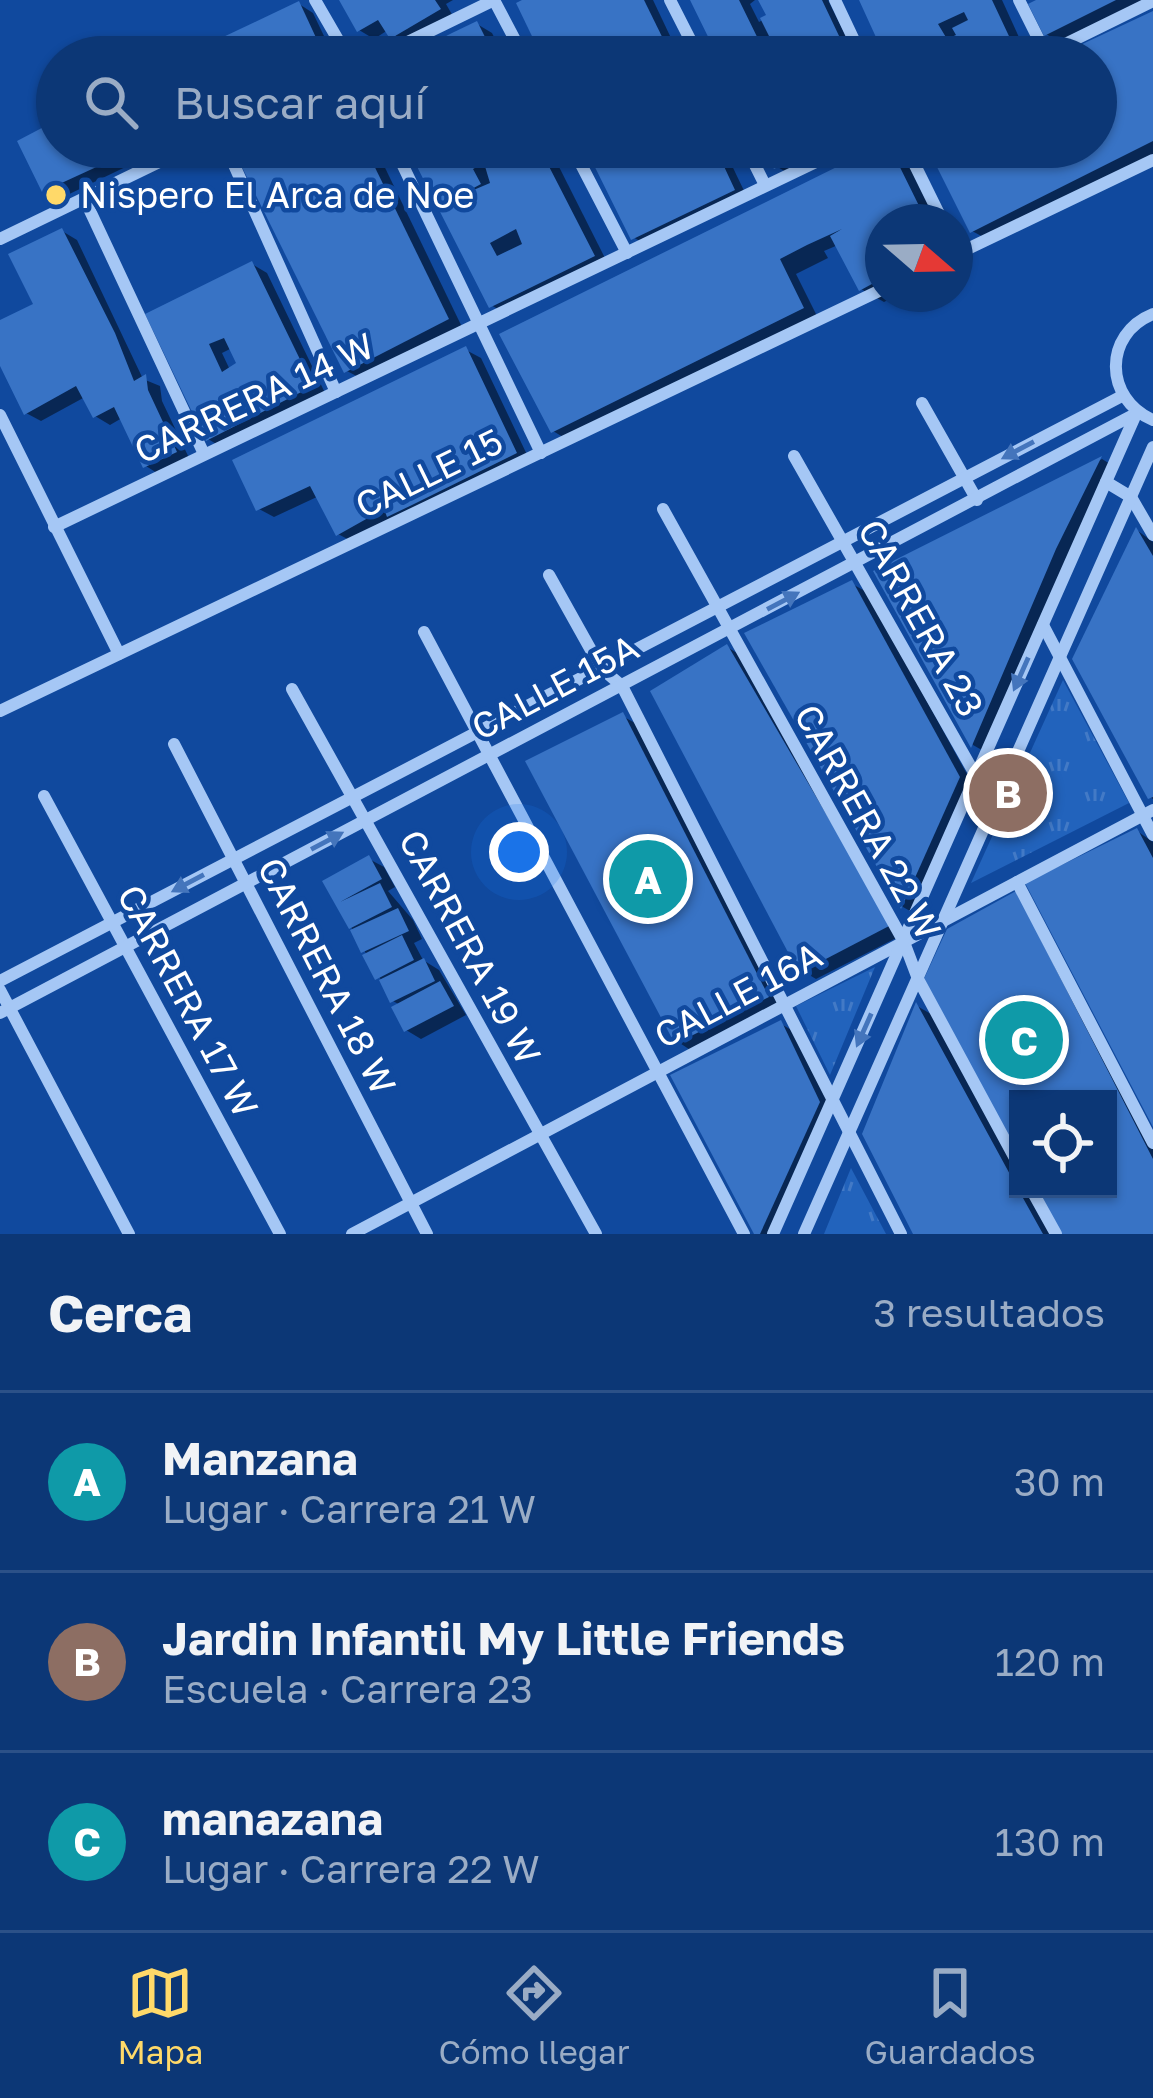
<!DOCTYPE html>
<html lang="es">
<head>
<meta charset="utf-8">
<style>
	:root { --surface:#0c3776; --page:#153f7b; --text:#f1f3f6; --muted:#9aacc5; --line:#2c5188; --accent:#ffd969 }
	body { margin:0; font-family:"Golos Text",sans-serif; background:var(--page); color:var(--text) }
	.controls { position:absolute; right:36px; bottom:36px; display:grid; overflow:hidden; border-radius:0px; box-shadow:0 3px 9px #0004 }
	.controls button { width:108px; height:108px; display:grid; place-items:center; padding:0; border:0; border-bottom:3px solid var(--line); background:var(--surface); color:var(--text); font:60px sans-serif }
	.compass { position:absolute; left:865px; top:204px; width:108px; height:108px; border-radius:50%; background:var(--surface); box-shadow:0 3px 9px #0004; rotate:110deg }
	.you { position:absolute; left:519px; top:852px; width:42px; height:42px; margin:-30px; border:9px solid #fff; border-radius:50%; background:#1a73e8; box-shadow:0 0 0 18px #1a73e833 }
	.badge { display:grid; place-items:center; width:78px; height:78px; border-radius:50%; background:var(--accent); color:#fff; font-size:39px; font-weight:700 }
	.pin { position:absolute; translate:-50% -50%; border:6px solid #fff; box-shadow:0 3px 12px #0006 }
	.list { margin:0; padding:0; list-style:none }
	h2 { display:flex; justify-content:space-between; align-items:center; height:156px; margin:0; padding:0 48px; font-size:51px }
	h2 small { font-size:39px; font-weight:400; color:var(--muted) }
	.list li { display:grid; grid-template-columns:78px 1fr auto; gap:36px; align-items:center; box-sizing:border-box; height:180px; padding:0 48px; border-top:3px solid var(--line) }
	.list b { display:block; font-size:45px; white-space:nowrap }
	.list p { margin:0; font-size:39px; white-space:nowrap; color:var(--muted) }
	.list em { font-size:39px; font-style:normal; color:var(--muted) }
	.icon { flex:none; width:66px; height:66px; fill:none; stroke:currentColor; stroke-width:2; stroke-linecap:round; stroke-linejoin:round }
	.map { position:relative; flex:none; width:1153px; height:1234px; overflow:hidden }
	.search { position:absolute; background:var(--surface); box-shadow:0 3px 9px #0004; left:36px; right:36px; top:36px; height:132px; display:flex; align-items:center; gap:30px; box-sizing:border-box; padding:0 42px; border-radius:66px; color:var(--muted); font-size:45px }
	.sheet { height:696px; background:var(--surface) }
	nav { display:flex; justify-content:space-around; align-items:center; box-sizing:border-box; height:168px; border-top:3px solid var(--line); background:var(--surface); font-size:33px; color:var(--muted) }
	nav a { display:grid; justify-items:center; gap:6px }
	nav .on { color:var(--accent) }
	.map>svg:first-child { display:block }
	.grass { fill:url(#grass-tufts) }
	.shadow { fill:#0007; fill-rule:evenodd }
	.building { fill:#3873c5; fill-rule:evenodd }
	.lines { fill:none; stroke-linecap:round; stroke-linejoin:round }
	.street { stroke:#a5c7f5; stroke-width:12 }
	.oneway { fill:#4475bc }
	.poi-dot { fill:#ffd969; stroke:#10499e; stroke-width:4.5 }
	.labels { text-anchor:middle; stroke-width:9; stroke-linejoin:round; paint-order:stroke }
	.poi-label { font-size:36px; fill:#fff; stroke:#10499e; text-anchor:start }
	.street-label { font-size:36px; fill:#fff; stroke:#10499e }
</style>
</head>
<body>
<div class="map">
<svg width="1153" height="1234" viewBox="0 0 1153 1234">
	<defs>
		<pattern id="grass-tufts" width="24" height="20" patternUnits="userSpaceOnUse" patternTransform="scale(3)"><rect width="24" height="20" fill="#2263bc"/><path d="M3 7l-1-3M5 7V3M7 7l1-3M15 17l-1-3M17 17v-4M19 17l1-3" fill="none" stroke="#437ac6"/></pattern>
	</defs>
	<rect width="100%" height="100%" fill="#10499e"/>
	<!-- grass -->
	<g class="grass">
		<polygon points="1063,680 1129,803 971,883"/>
		<polygon points="875,967 830,1075 796,1006"/>
		<polygon points="851,1168 886,1234 824,1234"/>
	</g>
	<!-- shadow -->
	<g class="shadow">
		<polygon points="342,0 453,0 446,4 454,18 408,45 388,30 374,39 359,30"/>
		<polygon points="529,0 653,0 680,57 545,57"/>
		<polygon points="693,0 755,0 750,4 759,22 770,16 761,0 828,0 856,57 722,57"/>
		<polygon points="862,0 1002,0 1028,57 889,57"/>
		<polygon points="1040,0 1147,0 1061,43 1046,34"/>
		<polygon points="299,4 313,13 334,57 193,57"/>
		<polygon points="1153,14 1153,156 987,239 972,231 930,147 1096,147 1096,114 1111,108 1096,79 1096,57 1085,57"/>
		<polygon points="477,24 492,33 504,57 410,57"/>
		<polygon points="57,124 57,147 167,147 59,199 44,190"/>
		<polygon points="235,147 375,147 462,327 362,379 347,371"/>
		<polygon points="412,147 549,147 608,264 506,314 491,305"/>
		<polygon points="589,147 660,147 668,164 677,159 674,147 723,147 748,199 648,246 633,237"/>
		<polygon points="766,147 848,147 791,175 776,166"/>
		<polygon points="883,147 902,153 941,222 883,222 883,294 899,294 884,302 861,289 838,245 824,251 828,258 796,274 817,316 568,440 553,431"/>
		<polygon points="62,231 77,240 143,379 160,386 162,401 190,460 160,475 146,466 122,418 110,425 95,416 85,397 41,421 26,413 0,360 0,323 37,305"/>
		<path d="M 252,264 L 267,273 L 326,395 L 223,448 L 208,439 L 149,316 ZM 232,348 L 240,364 L 230,370 L 222,353 Z"/>
		<polygon points="466,350 481,358 530,461 353,542 338,534 319,496 274,517 259,509"/>
		<polygon points="1102,459 1115,467 987,753 973,745 877,572"/>
		<polygon points="1138,531 1153,542 1153,799 1150,797"/>
		<polygon points="852,584 867,592 974,787 917,915 903,907 748,634"/>
		<polygon points="727,647 742,656 904,934 816,979 801,970"/>
		<polygon points="622,716 637,724 782,1005 692,1051 678,1042"/>
		<polygon points="1137,831 1153,842 1153,1121"/>
		<polygon points="369,859 384,867 395,887 388,891 413,920 422,939 414,943 423,960 439,970 466,1015 421,1039 406,1030 400,1005 393,1001 326,883"/>
		<polygon points="1016,895 1153,1142 1153,1234 1064,1234 1039,1189 1108,1189 1108,1099 1018,1099 1018,1150"/>
		<polygon points="917,1006 931,1014 1018,1173 1018,1189 1027,1189 1051,1234 916,1234 865,1134"/>
		<polygon points="781,1024 795,1032 833,1111 778,1234 757,1234 674,1076"/>
	</g>
	<!-- building -->
	<g class="building">
		<polygon points="339,0 435,0 441,9 390,39 378,20 357,32"/>
		<polygon points="522,0 644,0 672,57 542,57 516,3"/>
		<polygon points="690,0 739,0 765,53 775,48 760,18 766,15 758,0 822,0 849,57 718,57"/>
		<path d="M 859,0 L 992,0 L 1016,51 L 1004,57 L 885,57 ZM 964,12 L 968,20 L 952,28 L 956,35 L 947,39 L 938,24 Z"/>
		<polygon points="1036,0 1116,0 1044,36 1028,4"/>
		<polygon points="299,1 325,57 183,57 219,39"/>
		<polygon points="1153,11 1153,141 970,233 927,147 1096,147 1096,110 1107,107 1096,85 1096,57 1081,57 1076,47"/>
		<polygon points="477,21 495,57 405,57 452,33"/>
		<polygon points="57,120 57,147 140,147 42,192 17,141"/>
		<polygon points="232,147 365,147 449,319 344,373"/>
		<path d="M 407,147 L 539,147 L 595,256 L 489,308 ZM 484,163 L 490,183 L 457,197 L 481,184 L 473,169 ZM 516,229 L 522,244 L 497,256 L 490,243 Z"/>
		<polygon points="585,147 651,147 659,165 672,158 665,147 715,147 735,190 631,240"/>
		<polygon points="763,147 818,147 774,169"/>
		<polygon points="877,147 890,147 927,222 883,222 883,278 859,291 830,236 842,229 807,245 780,259 804,308 551,433 499,334"/>
		<polygon points="62,228 115,333 134,381 146,374 148,390 177,452 143,468 114,407 93,418 76,386 24,415 0,366 0,320 33,304 8,254"/>
		<path d="M 252,261 L 313,386 L 206,441 L 145,314 ZM 224,338 L 236,363 L 222,372 L 209,344 Z"/>
		<polygon points="466,346 517,453 412,505 387,517 384,509 336,536 310,486 256,511 232,460"/>
		<polygon points="1102,456 1056,549 971,748 873,571"/>
		<polygon points="1136,527 1153,556 1153,797 1148,799 1072,659"/>
		<polygon points="852,580 960,777 901,909 744,633"/>
		<polygon points="727,644 891,925 799,973 650,691"/>
		<polygon points="623,712 769,997 675,1044 525,761"/>
		<polygon points="1137,828 1153,858 1153,1127 1025,883"/>
		<polygon points="369,855 382,879 340,902 380,883 392,907 349,929 322,881"/>
		<polygon points="1016,891 1153,1159 1153,1234 1060,1234 1036,1189 1108,1189 1108,1099 1018,1099 1018,1156 923,981 947,929"/>
		<polygon points="398,908 409,931 361,953 350,930"/>
		<polygon points="402,935 414,960 375,980 362,955"/>
		<polygon points="424,958 435,981 390,1003 379,980"/>
		<polygon points="440,981 454,1006 404,1032 391,1007"/>
		<polygon points="916,1002 1018,1189 1043,1234 913,1234 862,1134"/>
		<polygon points="781,1020 820,1102 760,1234 754,1234 670,1075"/>
	</g>
	<g class="lines">
		<!-- street -->
		<g class="street">
			<polyline points="315,0 348,57"/>
			<polyline points="494,0 524,57"/>
			<polyline points="670,0 699,57"/>
			<polyline points="835,0 862,57"/>
			<polyline points="1019,0 1046,54"/>
			<polyline points="377,57 494,0"/>
			<polyline points="1039,57 1153,1"/>
			<polyline points="226,147 336,392"/>
			<polyline points="394,147 541,453"/>
			<polyline points="572,147 627,253"/>
			<polyline points="746,147 765,185"/>
			<polyline points="906,147 943,222"/>
			<polyline points="84,198 204,454"/>
			<polyline points="0,239 190,147"/>
			<polyline points="955,255 1153,160"/>
			<path d="M 1153,314 C 1103,334 1104,399 1153,420"/>
			<polyline points="922,403 977,500"/>
			<polyline points="0,415 119,654"/>
			<polyline points="794,456 976,776 991,811"/>
			<polyline points="1106,482 1131,497 1153,535"/>
			<polyline points="663,509 904,942 918,979 1018,1164"/>
			<polyline points="54,527 847,147"/>
			<polyline points="549,575 601,668 622,686 901,1234"/>
			<polyline points="1043,625 1153,835"/>
			<polyline points="424,632 744,1234"/>
			<polyline points="292,689 596,1234"/>
			<polyline points="0,711 883,289"/>
			<polyline points="174,744 427,1234"/>
			<polyline points="44,796 280,1234"/>
			<polyline points="1017,882 1153,1143"/>
			<polyline points="0,981 1122,396"/>
			<polyline points="0,990 129,1234"/>
			<polyline points="0,1013 1137,413"/>
			<polyline points="1031,1189 1056,1234"/>
			<polyline points="352,1234 1153,810"/>
			<polyline points="773,1234 1136,414"/>
			<polyline points="804,1234 1153,447"/>
		</g>
	</g>
	<!-- one-way arrows -->
	<defs><path id="oneway-solid" d="M-6-.8H1V-3.2L6.5 0L1 3.2V.8H-6Z" transform="scale(3)"/></defs>
	<g class="oneway">
		<use href="#oneway-solid" transform="translate(1018 450) rotate(152)"/>
		<use href="#oneway-solid" transform="translate(783 601) rotate(-28)"/>
		<use href="#oneway-solid" transform="translate(1021 674) rotate(114)"/>
		<use href="#oneway-solid" transform="translate(327 841) rotate(-28)"/>
		<use href="#oneway-solid" transform="translate(188 883) rotate(152)"/>
		<use href="#oneway-solid" transform="translate(864 1030) rotate(114)"/>
	</g>
	<!-- markers -->
	<circle class="poi-dot" cx="56" cy="195" r="12"/>
	<g class="labels">
		<!-- poi labels -->
		<g class="poi-label">
			<text x="80" y="208">Nispero El Arca de Noe</text>
		</g>
		<!-- street labels -->
		<g class="street-label">
			<text transform="translate(254 398) rotate(-25)" y="13">CARRERA 14 W</text>
			<text transform="translate(429 473) rotate(-26)" y="13">CALLE 15</text>
			<text transform="translate(921 618) rotate(61)" y="13">CARRERA 23</text>
			<text transform="translate(555 687) rotate(-28)" y="13">CALLE 15A</text>
			<text transform="translate(868 822) rotate(61)" y="13">CARRERA 22 W</text>
			<text transform="translate(470 947) rotate(62)" y="13">CARRERA 19 W</text>
			<text transform="translate(327 976) rotate(63)" y="13">CARRERA 18 W</text>
			<text transform="translate(738 995) rotate(-28)" y="13">CALLE 16A</text>
			<text transform="translate(188 1001) rotate(62)" y="13">CARRERA 17 W</text>
		</g>
	</g>
</svg>
<div class="controls">
<button><svg class="icon" aria-label="locate" viewBox="0 0 24 24"><circle cx="12" cy="12" r="6"/><path d="M12 2v4M12 18v4M2 12h4M18 12h4"/></svg></button>
</div>
<svg class="compass" viewBox="-18 -18 36 36"><path d="M0-13l5 13h-10z" fill="#e53935"/><path d="M0 13l5-13h-10z" fill="#9aacc5"/></svg>
<div class="you"></div>
<div class="pin badge" style="left:648px;top:879px;background:#0f9aa8">A</div>
<div class="pin badge" style="left:1008px;top:793px;background:#8d6e63">B</div>
<div class="pin badge" style="left:1024px;top:1040px;background:#0f9aa8">C</div>
<div class="search"><svg class="icon" aria-label="search" viewBox="0 0 24 24"><circle cx="10" cy="10" r="6"/><path d="M15 15l6 6"/></svg>Buscar aquí</div>
</div>
<section class="sheet">
<h2>Cerca<small>3 resultados</small></h2>
<ul class="list">
<li><span class="badge" style="background:#0f9aa8">A</span><div><b>Manzana</b><p>Lugar · Carrera 21 W</p></div><em>30 m</em></li>
<li><span class="badge" style="background:#8d6e63">B</span><div><b>Jardin Infantil My Little Friends</b><p>Escuela · Carrera 23</p></div><em>120 m</em></li>
<li><span class="badge" style="background:#0f9aa8">C</span><div><b>manazana</b><p>Lugar · Carrera 22 W</p></div><em>130 m</em></li>
</ul>
</section>
<nav>
<a class="on"><svg class="icon" aria-label="map" viewBox="0 0 24 24"><path d="M3 6l6-2 6 2 6-2v14l-6 2-6-2-6 2zM9 4v14M15 6v14"/></svg>Mapa</a>
<a><svg class="icon" aria-label="directions" viewBox="0 0 24 24"><path d="M12 3l9 9-9 9-9-9zM9 14v-3h6M13 9l2 2-2 2"/></svg>Cómo llegar</a>
<a><svg class="icon" aria-label="saved" viewBox="0 0 24 24"><path d="M7 4h10v16l-5-4-5 4z"/></svg>Guardados</a>
</nav>
</body>
</html>
